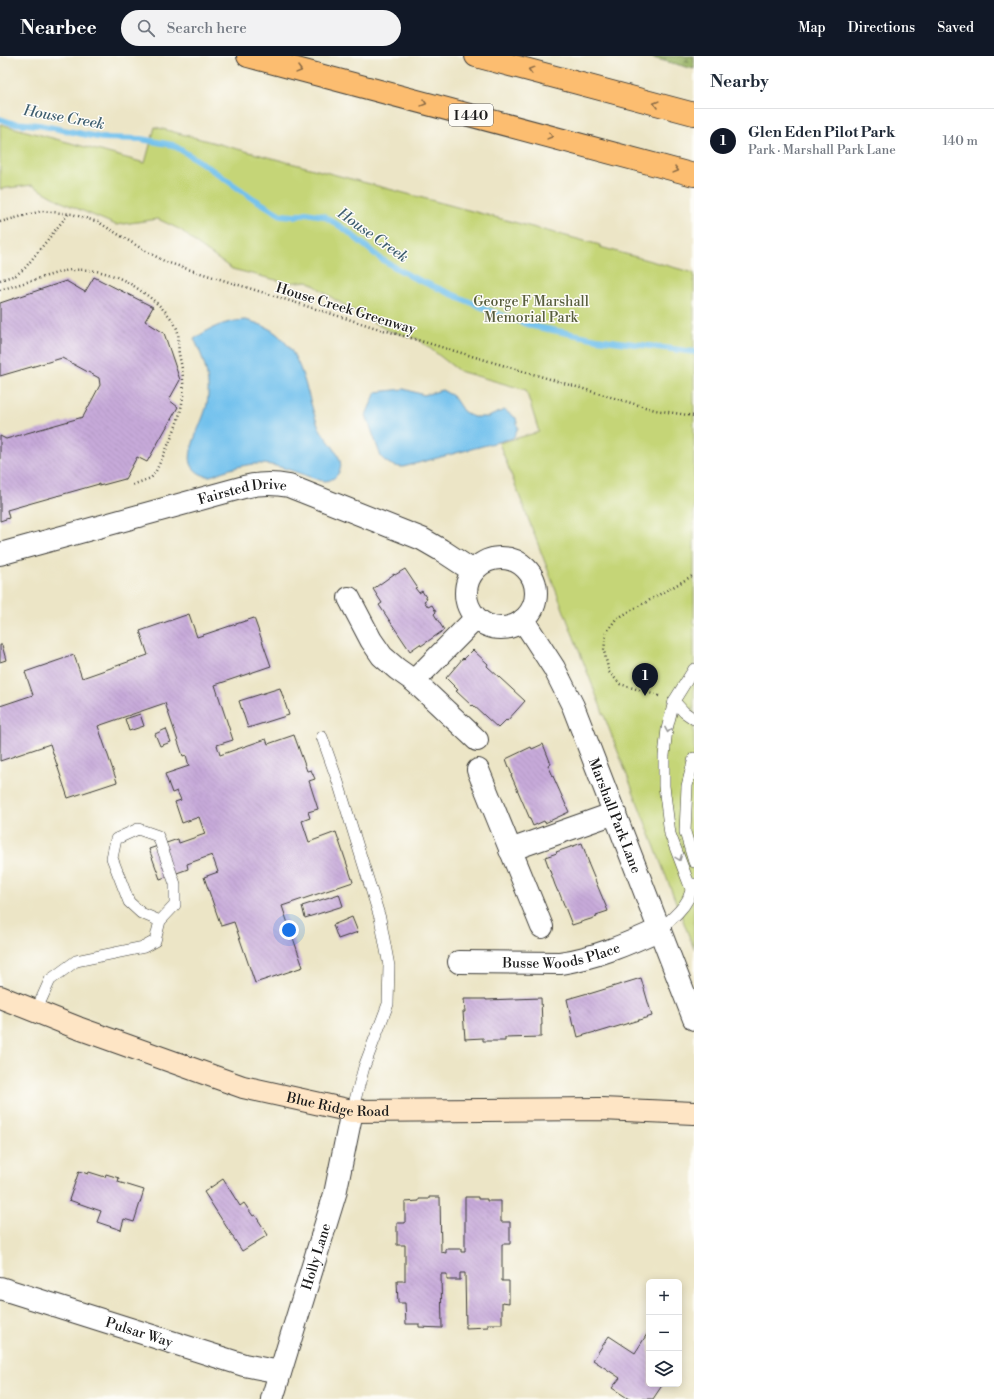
<!DOCTYPE html>
<html lang="en">
<head>
<meta charset="utf-8">
<style>
	:root { --surface:#fff; --page:#f2f2f3; --text:#1f2937; --muted:#747a83; --line:#e0e1e3; --accent:#111827 }
	body { margin:0; font-family:"Libre Bodoni",serif; background:var(--page); color:var(--text) }
	.controls { position:absolute; right:12px; bottom:12px; display:grid; overflow:hidden; border-radius:6px; box-shadow:0 2px 10px #0003 }
	.controls button { width:36px; height:36px; display:grid; place-items:center; padding:0; border:0; border-bottom:1px solid var(--line); background:var(--surface); color:var(--text); font:20px sans-serif }
	.you { position:absolute; left:289px; top:874px; width:14px; height:14px; margin:-10px; border:3px solid #fff; border-radius:50%; background:#1a73e8; box-shadow:0 0 0 6px #1a73e833 }
	.badge { display:grid; place-items:center; width:26px; height:26px; border-radius:50%; background:var(--accent); color:#fff; font-size:13px; font-weight:700 }
	.pin { position:absolute; translate:-50% -33px; filter:drop-shadow(0 1px 2px #0008) }
	.pin::after { content:''; position:absolute; top:21px; width:14px; height:12px; background:inherit; clip-path:polygon(0 0,100% 0,50% 100%) }
	.list { margin:0; padding:0; list-style:none }
	h2 { display:flex; justify-content:space-between; align-items:center; height:52px; margin:0; padding:0 16px; font-size:17px }
	h2 small { font-size:13px; font-weight:400; color:var(--muted) }
	.list li { display:grid; grid-template-columns:26px 1fr auto; gap:12px; align-items:center; box-sizing:border-box; height:64px; padding:0 16px; border-top:1px solid var(--line) }
	.list b { display:block; font-size:15px; white-space:nowrap }
	.list p { margin:0; font-size:13px; white-space:nowrap; color:var(--muted) }
	.list em { font-size:13px; font-style:normal; color:var(--muted) }
	.icon { flex:none; width:22px; height:22px; fill:none; stroke:currentColor; stroke-width:2; stroke-linecap:round; stroke-linejoin:round }
	.map { position:relative; flex:none; width:694px; height:1343px; overflow:hidden }
	header { display:flex; align-items:center; gap:24px; box-sizing:border-box; height:56px; padding:0 20px; background:var(--accent); color:#fff }
	header strong { font-size:19px }
	nav { display:flex; gap:22px; margin-inline-start:auto; font-size:14px }
	.search { width:280px; height:36px; background:var(--page); display:flex; align-items:center; gap:10px; box-sizing:border-box; padding:0 14px; border-radius:22px; color:var(--muted); font-size:15px }
	main { display:flex }
	aside { flex:1; background:var(--surface) }
	.map>svg:first-child { display:block }
	.green { fill:#c5d577; stroke:#70784a }
	.forest { fill:url(#forest-firs); stroke:#5c6942 }
	.water { fill:#72c1ed; stroke:#476e84 }
	.lines { fill:none; stroke-linecap:round; stroke-linejoin:round }
	.stream { stroke:#72c1ed; stroke-width:6 }
	.building { fill:url(#building-back-hatch) }
	.lane-casing { stroke:#3b3a36; stroke-width:12 }
	.street-casing { stroke:#3b3a36; stroke-width:24 }
	.secondary-casing { stroke:#3b3a36; stroke-width:24 }
	.highway-casing { stroke:#3b3a36; stroke-width:24 }
	.path { stroke:#3b3a36; stroke-width:2.5; stroke-dasharray:1 3; stroke-linecap:butt }
	.lane { stroke:#fff; stroke-width:11 }
	.street { stroke:#fff; stroke-width:22 }
	.secondary { stroke:#fee5c5; stroke-width:22 }
	.highway { stroke:#fcbd6f; stroke-width:22 }
	.oneway { stroke:#8c6c46 }
	.oneway2 { stroke:#999 }
	.labels { text-anchor:middle; stroke-width:3; stroke-linejoin:round; paint-order:stroke }
	.shield { fill:#fdfcf7; stroke:#605f5e; stroke-width:1 }
	.shield-label { font-size:13px; font-weight:bold; fill:#1c1c1c }
	.park-label { font-size:14px; fill:#575d3c; stroke:#fdfcf7 }
	.street-label { font-size:14px; fill:#1c1c1c; stroke:#fdfcf7 }
	.water-label { font-size:15px; font-style:italic; fill:#3e5e70; stroke:#fdfcf7 }
</style>
</head>
<body>
<header>
<strong>Nearbee</strong>
<div class="search"><svg class="icon" aria-label="search" viewBox="0 0 24 24"><circle cx="10" cy="10" r="6"/><path d="M15 15l6 6"/></svg>Search here</div>
<nav><a>Map</a><a>Directions</a><a>Saved</a></nav>
</header>
<main>
<div class="map">
<svg width="694" height="1343" viewBox="0 0 694 1343">
	<defs>
		<pattern id="forest-firs" width="22" height="20" patternUnits="userSpaceOnUse"><rect width="22" height="20" fill="#9cb668"/><path d="M5 1l3.5 6h-7zM16 11l3.5 6h-7z" fill="#7e9355"/></pattern>
		<pattern id="building-back-hatch" width="6" height="6" patternUnits="userSpaceOnUse"><rect width="6" height="6" fill="#c7aada"/><path d="M-1 5l2 2M0 0l6 6M5-1l2 2" fill="none" stroke="#aa92ba"/></pattern>
	</defs>
	<rect width="100%" height="100%" fill="#fdfcf7"/>
	<filter id="ink" filterUnits="userSpaceOnUse"><feTurbulence type="fractalNoise" baseFrequency=".025" numOctaves="2"/><feDisplacementMap in="SourceGraphic" scale="8" xChannelSelector="R" yChannelSelector="G"/><feConvolveMatrix kernelMatrix="1 2 1 2 8 2 1 2 1" color-interpolation-filters="sRGB"/></filter>
	<filter id="wash" filterUnits="userSpaceOnUse"><feTurbulence type="fractalNoise" baseFrequency=".012" numOctaves="4" result="noise"/><feDisplacementMap in="SourceGraphic" scale="16" xChannelSelector="R" yChannelSelector="G"/><feGaussianBlur stdDeviation="0.9" result="paint"/><feColorMatrix in="noise" values="0 0 0 0 0 0 0 0 0 0 0 0 0 0 0 0 0 1.4 0 .05"/><feComposite in="paint" operator="in"/></filter>
	<g filter="url(#wash)">
		<rect width="100%" height="100%" fill="#ece5c6"/>
		<!-- green -->
		<polygon class="green" points="0,68 145,107 155,71 600,189 600,191 694,217 694,893 499,387 539,376 526,334 459,315 418,283 387,274 334,243 308,225 288,227 232,213 198,189 181,174 158,163 116,169 64,147 32,129 0,133"/>
		<!-- forest -->
		<polygon class="forest" points="646,0 694,0 694,13"/>
		<!-- water -->
		<g class="water">
			<path d="M 245,264 C 259,267 274,273 284,285 C 305,308 307,343 319,371 C 325,384 350,404 337,419 C 334,423 329,425 324,425 C 320,425 314,422 310,421 C 295,416 279,409 263,408 C 250,407 237,411 224,415 C 220,416 215,419 210,420 C 204,421 195,416 192,410 C 184,396 205,363 207,347 C 211,325 204,302 194,283 C 210,272 225,265 245,264 Z"/>
			<path d="M 404,333 L 424,339 L 442,334 L 453,340 L 463,355 L 473,361 L 488,361 L 504,354 L 516,362 L 518,372 L 513,382 L 403,411 C 394,411 386,407 381,401 L 366,359 L 376,336 Z"/>
		</g>
		<g class="lines">
			<!-- stream -->
			<polyline class="stream" points="0,63 12,67 39,69 102,82 141,83 173,89 202,107 251,141 281,159 295,160 306,157 324,160 346,174 381,203 412,221 493,256 532,270 597,283 694,296"/>
		</g>
		<g id="blocks">
			<!-- building -->
			<g class="building">
				<polygon points="94,221 153,251 145,265 164,277 180,324 169,344 178,351 147,406 137,401 125,423 99,430 99,428 7,454 9,462 0,465 0,380 6,383 83,361 100,329 99,322 62,302 0,320 0,247 66,225 85,236"/>
				<polygon points="405,513 417,531 415,532 419,537 422,535 427,543 424,545 428,551 432,549 436,556 434,558 444,574 421,590 420,588 410,595 379,549 382,547 373,533 394,518 395,519"/>
				<polygon points="189,558 197,581 254,562 271,610 215,629 233,684 217,689 220,699 266,683 268,688 294,679 307,715 311,714 315,723 309,725 318,753 308,756 310,762 302,765 309,786 336,776 353,826 282,850 303,911 255,927 234,866 221,870 204,821 218,816 212,799 187,808 188,813 160,823 149,793 178,783 179,787 205,778 199,761 182,767 175,746 181,744 177,735 172,737 165,718 189,710 186,699 183,700 165,647 98,670 117,726 68,742 50,688 0,705 0,650 33,639 25,616 74,599 82,622 148,599 140,575"/>
				<polygon points="0,589 2,589 6,604 0,606"/>
				<polygon points="473,594 488,608 487,610 525,645 507,665 506,664 498,672 473,649 472,650 456,635 458,634 446,622 463,602 464,603"/>
				<polygon points="280,632 289,659 248,672 239,645"/>
				<polygon points="140,658 144,670 129,675 125,663"/>
				<polygon points="166,673 171,686 160,690 155,678"/>
				<polygon points="543,688 551,708 548,709 569,756 545,767 544,765 533,770 511,719 512,719 506,703 531,691 532,693"/>
				<polygon points="582,787 589,807 588,807 608,855 596,859 597,861 572,869 559,836 558,836 555,829 545,801 557,797 556,796"/>
				<polygon points="339,838 343,850 305,862 302,850"/>
				<polygon points="352,861 358,876 338,883 333,869"/>
				<polygon points="641,922 652,960 596,977 595,976 578,981 575,969 573,970 567,943 588,937 589,938"/>
				<polygon points="541,942 542,969 541,969 541,981 505,982 505,985 483,985 483,982 465,983 463,956 465,956 464,943 486,943 486,944"/>
				<polygon points="79,1115 88,1118 89,1116 105,1121 106,1118 119,1122 118,1126 144,1134 134,1166 124,1163 121,1174 97,1166 101,1155 69,1144"/>
				<polygon points="223,1123 240,1150 244,1147 253,1160 255,1159 268,1179 242,1195 204,1136"/>
				<polygon points="429,1141 440,1141 441,1196 446,1197 446,1193 461,1193 461,1196 465,1196 465,1141 478,1141 478,1143 487,1143 487,1145 501,1145 501,1166 510,1166 510,1188 502,1188 502,1225 509,1225 509,1247 502,1246 502,1268 488,1268 488,1271 466,1272 465,1217 460,1217 460,1224 447,1224 447,1218 441,1218 442,1272 419,1271 419,1268 406,1268 405,1247 398,1247 397,1225 405,1225 405,1189 397,1189 397,1167 405,1167 405,1146 419,1145 419,1143 429,1143"/>
				<polygon points="649,1275 649,1328 663,1328 653,1343 629,1343 612,1332 620,1322 593,1304 609,1280 635,1297"/>
			</g>
		</g>
	</g>
	<g filter="url(#ink)">
		<use href="#blocks" fill-opacity="0" stroke="#3b3a36" stroke-width="1"/>
		<g class="lines">
			<defs>
				<g id="lane">
					<polyline points="674,645 684,656 694,663"/>
					<polyline points="322,681 338,726 380,862 389,910 388,948 364,1011 352,1055"/>
					<polyline points="694,702 687,730 685,776 694,806"/>
					<polyline points="691,833 670,778 664,730 664,700 667,673 674,645 694,613"/>
					<path d="M 660,873 C 670,864 682,855 688,843 C 690,838 691,833 694,828"/>
					<polyline points="36,955 50,924 76,905 144,891 155,885 160,865 175,849 175,828 158,780 138,773 116,783 112,802 129,846 141,857 160,865"/>
				</g>
				<g id="street">
					<path id="s1" d="M 0,498 L 244,431 C 260,427 273,427 289,430 L 422,483 L 441,494 L 473,515"/>
					<circle cx="501" cy="537" r="35"/>
					<polyline points="349,542 371,584 382,600 397,613 414,625 477,684"/>
					<path id="s2" d="M 523,564 L 554,612 L 573,650 L 694,963"/>
					<polyline points="414,625 476,562"/>
					<polyline points="478,714 542,871"/>
					<polyline points="510,794 615,757"/>
					<path id="s3" d="M 459,906 L 560,907 C 595,902 628,888 660,873"/>
					<path id="s4" d="M 0,1232 L 244,1309 L 280,1316"/>
					<path id="s5" d="M 272,1343 L 335,1138 L 352,1055"/>
				</g>
				<g id="secondary">
					<path id="s6" d="M 0,941 L 78,972 L 243,1031 L 352,1055 L 601,1053 L 694,1057"/>
				</g>
				<g id="highway">
					<polyline points="248,0 694,119"/>
					<polyline points="476,0 694,58"/>
				</g>
			</defs>
			<!-- lane casing -->
			<use href="#lane" class="lane-casing"/>
			<!-- street casing -->
			<use href="#street" class="street-casing"/>
			<!-- secondary casing -->
			<use href="#secondary" class="secondary-casing"/>
			<!-- highway casing -->
			<use href="#highway" class="highway-casing"/>
			<!-- path -->
			<g class="path">
				<polyline points="0,166 42,155 72,158 98,166 144,194 166,206 194,215 380,273 655,354 694,360"/>
				<polyline points="0,224 16,219 25,212 69,157"/>
				<path d="M 0,234 C 16,229 31,225 47,220 C 55,218 64,214 73,214 C 98,212 121,220 141,235 C 153,243 176,262 178,277 C 179,284 178,291 179,298 C 181,307 183,316 183,325 C 186,357 168,389 155,417 L 151,422 L 132,429"/>
				<polyline points="659,640 620,628 609,616 604,595 606,577 616,563 694,519"/>
			</g>
			<!-- lane -->
			<use href="#lane" class="lane"/>
			<!-- street -->
			<use href="#street" class="street"/>
			<!-- secondary -->
			<use href="#secondary" class="secondary"/>
			<!-- highway -->
			<use href="#highway" class="highway"/>
		</g>
		<!-- one-way arrows -->
		<defs><path id="oneway-chevron" d="M-2-3.5L2.5 0L-2 3.5" fill="none" stroke-width="1.6" stroke-linecap="round" stroke-linejoin="round"/></defs>
		<g class="oneway">
			<use href="#oneway-chevron" transform="translate(299 14) rotate(15)"/>
			<use href="#oneway-chevron" transform="translate(531 14) rotate(-165)"/>
			<use href="#oneway-chevron" transform="translate(424 47) rotate(15)"/>
			<use href="#oneway-chevron" transform="translate(656 48) rotate(-165)"/>
			<use href="#oneway-chevron" transform="translate(550 80) rotate(15)"/>
			<use href="#oneway-chevron" transform="translate(676 114) rotate(15)"/>
		</g>
		<g class="oneway2">
			<use href="#oneway-chevron" transform="translate(668 674) rotate(100)"/>
			<use href="#oneway-chevron" transform="translate(679 802) rotate(69)"/>
		</g>
	</g>
	<g class="labels">
		<!-- shield labels -->
		<rect class="shield" x="449" y="48" width="44" height="22" rx="3"/>
		<g class="shield-label">
			<text x="471" y="64">I 440</text>
		</g>
		<!-- park labels -->
		<g class="park-label">
			<text x="531" y="250">George F Marshall<tspan x="531" dy="16">Memorial Park</tspan></text>
		</g>
		<!-- street labels -->
		<g class="street-label">
			<text transform="translate(346 252) rotate(17)" y="5">House Creek Greenway</text>
			<text dy="5" stroke="none"><textPath href="#s1" startOffset="251">Fairsted Drive</textPath></text>
			<text dy="5" stroke="none"><textPath href="#s2" startOffset="217">Marshall Park Lane</textPath></text>
			<text dy="5" stroke="none"><textPath href="#s3" startOffset="103">Busse Woods Place</textPath></text>
			<text dy="5" stroke="none"><textPath href="#s6" startOffset="356">Blue Ridge Road</textPath></text>
			<text dy="5" stroke="none"><textPath href="#s5" startOffset="149">Holly Lane</textPath></text>
			<text dy="5" stroke="none"><textPath href="#s4" startOffset="146">Pulsar Way</textPath></text>
		</g>
		<!-- water labels -->
		<g class="water-label">
			<text transform="translate(64 61) rotate(10)" y="5">House Creek</text>
			<text transform="translate(373 179) rotate(35)" y="5">House Creek</text>
		</g>
	</g>
</svg>
<div class="controls">
<button>+</button>
<button>−</button>
<button><svg class="icon" aria-label="layers" viewBox="0 0 24 24"><path d="M12 4l9 5-9 5-9-5zM3 14l9 5 9-5"/></svg></button>
</div>
<div class="you"></div>
<div class="pin badge" style="left:645px;top:640px">1</div>
</div>
<aside>
<h2>Nearby<small></small></h2>
<ul class="list">
<li><span class="badge">1</span><div><b>Glen Eden Pilot Park</b><p>Park · Marshall Park Lane</p></div><em>140 m</em></li>
</ul>
</aside>
</main>
</body>
</html>
